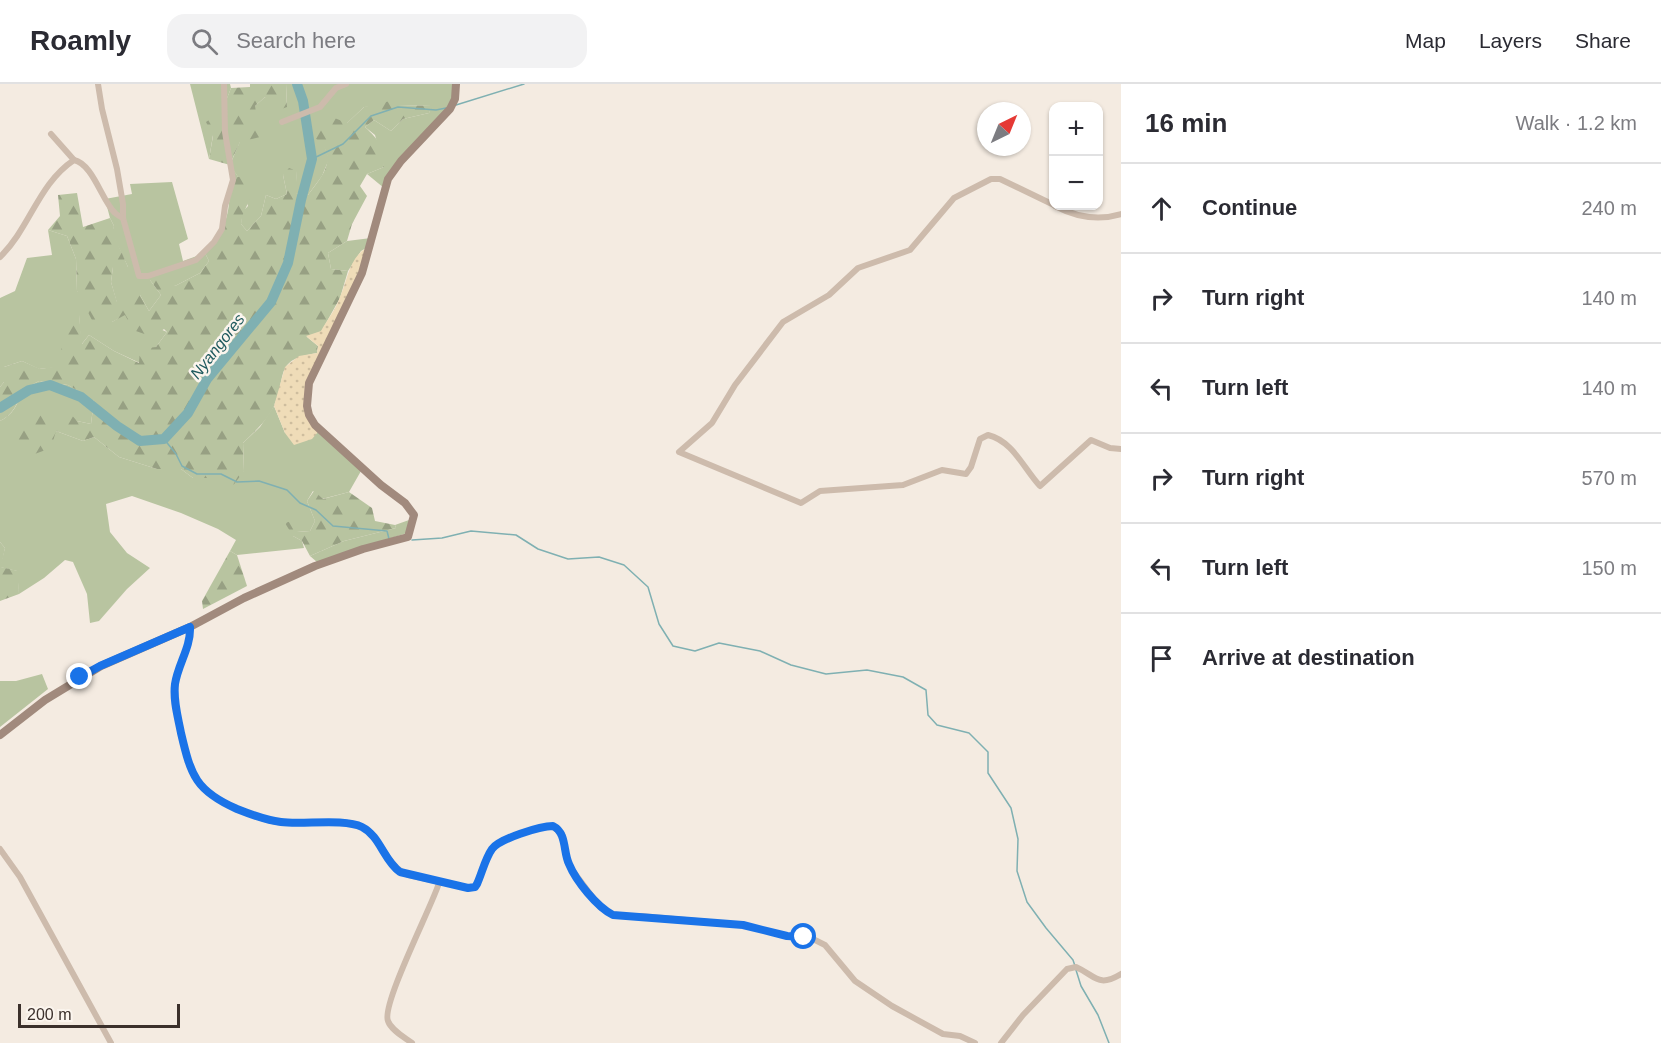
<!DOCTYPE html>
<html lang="en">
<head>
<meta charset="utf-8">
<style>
	:root { --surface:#fff; --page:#f2f2f3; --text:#2b2b33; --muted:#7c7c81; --line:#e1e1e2 }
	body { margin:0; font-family:Arial,sans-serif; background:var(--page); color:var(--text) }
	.controls { position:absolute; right:18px; top:18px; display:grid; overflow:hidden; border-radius:12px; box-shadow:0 2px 4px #0004 }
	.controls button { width:54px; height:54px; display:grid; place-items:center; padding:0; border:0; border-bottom:2px solid var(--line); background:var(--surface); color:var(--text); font:30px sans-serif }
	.compass { position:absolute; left:977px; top:18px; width:54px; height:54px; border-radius:50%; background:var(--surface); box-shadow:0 2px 4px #0004; rotate:43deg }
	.scale { position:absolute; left:18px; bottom:15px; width:162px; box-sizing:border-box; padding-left:6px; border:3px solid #3b302b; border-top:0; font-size:16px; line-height:21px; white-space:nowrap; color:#3b302b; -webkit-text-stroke:4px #fbf5ee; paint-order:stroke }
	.stop { position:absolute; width:18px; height:18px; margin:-14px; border:4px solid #1a73e8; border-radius:50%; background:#fff }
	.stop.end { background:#1a73e8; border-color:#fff; box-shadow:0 2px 6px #0008 }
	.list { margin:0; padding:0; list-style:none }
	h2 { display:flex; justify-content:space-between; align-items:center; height:78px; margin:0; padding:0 24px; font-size:26px }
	h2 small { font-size:20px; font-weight:400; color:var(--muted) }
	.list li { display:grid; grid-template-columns:39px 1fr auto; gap:18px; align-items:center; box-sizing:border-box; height:90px; padding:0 24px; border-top:2px solid var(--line) }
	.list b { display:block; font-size:22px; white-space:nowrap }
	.list em { font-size:20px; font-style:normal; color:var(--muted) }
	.icon { flex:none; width:33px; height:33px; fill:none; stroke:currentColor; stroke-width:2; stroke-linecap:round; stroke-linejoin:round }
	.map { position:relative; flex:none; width:1121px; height:959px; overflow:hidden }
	header { display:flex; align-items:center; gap:36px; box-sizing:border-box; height:84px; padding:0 30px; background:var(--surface); border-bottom:2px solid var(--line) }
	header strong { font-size:28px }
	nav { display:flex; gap:33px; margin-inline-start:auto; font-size:21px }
	.search { width:420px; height:54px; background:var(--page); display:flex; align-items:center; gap:15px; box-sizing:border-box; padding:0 21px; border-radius:18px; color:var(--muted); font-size:22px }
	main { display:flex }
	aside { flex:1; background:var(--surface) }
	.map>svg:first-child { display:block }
	.grass { fill:#b8c4a0 }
	.forest { fill:url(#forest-firs) }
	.sand { fill:url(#sand-dots) }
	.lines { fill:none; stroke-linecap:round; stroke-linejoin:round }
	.stream { stroke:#7fb0b2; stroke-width:1.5 }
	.river { stroke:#7fb0b2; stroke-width:10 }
	.street { stroke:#cdbbac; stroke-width:6 }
	.secondary { stroke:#a18a7d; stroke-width:8 }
	.route { stroke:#1a73e8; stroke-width:8 }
	.labels { text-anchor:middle; stroke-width:5; stroke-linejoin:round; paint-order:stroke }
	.water-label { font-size:16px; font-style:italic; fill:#1f5a5e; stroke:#fbf5ee }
</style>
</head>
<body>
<header>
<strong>Roamly</strong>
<div class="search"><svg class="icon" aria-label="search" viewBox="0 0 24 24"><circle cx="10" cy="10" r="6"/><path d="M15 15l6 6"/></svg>Search here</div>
<nav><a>Map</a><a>Layers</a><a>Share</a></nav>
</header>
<main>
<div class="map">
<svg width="1121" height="959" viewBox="0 0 1121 959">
	<defs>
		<pattern id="forest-firs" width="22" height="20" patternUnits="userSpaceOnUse" patternTransform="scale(1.5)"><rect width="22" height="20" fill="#b8c4a0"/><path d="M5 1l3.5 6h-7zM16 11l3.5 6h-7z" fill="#97a083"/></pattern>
		<pattern id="sand-dots" width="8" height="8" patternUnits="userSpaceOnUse" patternTransform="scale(1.5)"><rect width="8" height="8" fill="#efdcb8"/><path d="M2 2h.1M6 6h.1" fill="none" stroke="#cebd9e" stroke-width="1.8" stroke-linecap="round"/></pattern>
	</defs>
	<rect width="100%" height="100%" fill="#f4ebe1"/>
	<!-- grass -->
	<g class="grass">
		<polygon points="190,0 230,0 231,4 213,51 209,75"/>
		<polygon points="286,0 453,0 454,14 384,104 367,90 384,83 375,51 365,43 374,36 391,47 403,35 429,29 431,22 398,21 364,23 324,61 329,75 322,92 308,111 295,109 297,87 283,91 287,110 276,115 266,111 261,132 247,147 241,140 242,128 248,122 238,93 230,81 255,22 265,13 287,23"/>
		<polygon points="172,98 188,155 179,160 183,177 205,169 209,177 200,189 175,202 150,196 161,211 149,227 140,211 117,219 111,198 113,183 128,183 112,149 114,142 110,134 105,115 132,110 130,100"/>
		<polygon points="48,146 67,152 76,175 77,207 112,238 125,230 167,248 156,263 140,279 114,267 89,251 81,261 79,231 60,283 39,285 22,277 4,283 4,298 0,303 0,214 15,207 27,174 52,171"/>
		<polygon points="371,154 368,163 361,167 348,187 331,185 328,169 347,157"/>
		<path d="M 39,297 L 68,301 L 94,315 L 91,340 L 77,337 L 56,347 L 83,357 L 94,353 L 119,373 L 157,385 L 181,385 L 193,394 L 216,394 L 244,387 L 243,359 L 260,343 L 274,322 L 285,349 L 318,348 L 361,387 L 349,408 L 322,415 L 313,407 L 307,417 L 315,437 L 310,447 L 297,448 L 293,452 L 302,457 L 304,464 L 237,471 L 230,467 L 236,456 L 218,445 L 181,429 L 132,412 L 106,420 L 110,448 L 127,469 L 150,484 L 127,505 L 99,537 L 90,539 L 87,510 L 73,478 L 65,476 L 44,494 L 19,510 L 17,487 L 0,483 L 5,464 L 0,458 L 0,337 C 13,331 18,320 22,306 Z"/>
		<polygon points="409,436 407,449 317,478 310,472 344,457 396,444 395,441"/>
		<polygon points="42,590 48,605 0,643 0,597 16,597"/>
	</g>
	<!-- forest -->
	<g class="forest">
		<path d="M 250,0 L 286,0 L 287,23 L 273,28 L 265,13 L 255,22 L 260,53 L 240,58 L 230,80 L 238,93 L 249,93 C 257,114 243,121 241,140 L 247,147 L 261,132 L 266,111 L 276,115 L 287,110 L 283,91 L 289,84 L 297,87 L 296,109 L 308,111 C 322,92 340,73 315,54 L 320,38 L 332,33 L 347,39 L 364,23 L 390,17 L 398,21 L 432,22 L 429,29 L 403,35 L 391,47 L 374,36 L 365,43 C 379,56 384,63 384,83 L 367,90 L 360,102 L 367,112 L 352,140 L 347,157 L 328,169 L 331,185 L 348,187 L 340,214 L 321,248 L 307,253 L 318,262 L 317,269 C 273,276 288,290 274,322 C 267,337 254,348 243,359 L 244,387 L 232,403 L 216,394 L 193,394 L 181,385 L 157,385 L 119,373 L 94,353 L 83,357 L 56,347 L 51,364 L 32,371 L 18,362 L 15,347 C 31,333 46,326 68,327 L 77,337 L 91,340 L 94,316 L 68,301 L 39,297 L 22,306 C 18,319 13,331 0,337 L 0,303 L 4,298 L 4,283 L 22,277 L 40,285 L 59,282 L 58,275 L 73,231 L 79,231 L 82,260 L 89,251 L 114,267 L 139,279 L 140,265 L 156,263 L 167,248 L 164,245 L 153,253 L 133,246 L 125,231 L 112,238 L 94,240 L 77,207 L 76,175 L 67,152 L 48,146 L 60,132 L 58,111 L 77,109 L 83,143 L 110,134 L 114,142 L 113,149 L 128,183 L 113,183 L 111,198 L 117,218 L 132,207 L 140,211 L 149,227 L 161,211 L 150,196 L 163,191 L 175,202 L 200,189 L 209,177 L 205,169 C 232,141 230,118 230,81 L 209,75 L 213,52 L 206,38 L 222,27 L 231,4 L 250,3 Z"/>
		<polygon points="314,407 323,415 349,408 372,424 375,437 395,441 396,444 344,457 310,472 302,457 293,452 285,439 292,437 297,448 310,447 315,437 307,417"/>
		<polygon points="0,458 5,464 1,483 18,487 19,510 0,517"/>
		<polygon points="230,467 237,471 247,502 203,525 202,517"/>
	</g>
	<!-- sand -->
	<path class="sand" d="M 368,163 L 362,183 L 305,312 L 318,348 L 312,355 L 294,361 L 285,349 L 274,322 L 285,283 L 299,272 L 317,269 L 318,262 L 306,252 L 321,247 C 327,236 336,225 340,213 C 348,195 349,173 368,163 Z"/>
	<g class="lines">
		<!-- stream -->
		<g class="stream">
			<polyline points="456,21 524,0"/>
			<polyline points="312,75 343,60 371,32 398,23 436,26 446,24"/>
			<polyline points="164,355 176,370 182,382 197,390 221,390 237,398 259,397 287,406 300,419 316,426 333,442 387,447 389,455"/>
			<polyline points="412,456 442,454 471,447 516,451 538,465 568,475 599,473 624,481 648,503 659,540 673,562 695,567 719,559 760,567 791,581 826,590 867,586 903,593 926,606 928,631 937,641 969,649 988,668 988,689 1011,724 1018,755 1017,787 1027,818 1046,844 1073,876 1075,882"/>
			<polyline points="1076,886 1081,902 1098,931 1109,959"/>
		</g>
		<!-- river -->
		<polyline class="river" points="0,324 29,306 50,301 81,313 117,342 140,357 164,355 188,329 207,295 271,218 288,179 301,116 312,75 303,17 297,0"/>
		<!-- street -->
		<g class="street">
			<polyline points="98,0 102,25 117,85 123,120 123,134 139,192 148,192 196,176 214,158 222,145 225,122 233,96 225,48 224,0"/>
			<polyline points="282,38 320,23 336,4 346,0"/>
			<polyline points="51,50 74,76"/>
			<path d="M 1054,121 L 1000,95 L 991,95 L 954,114 L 910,166 L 858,184 L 829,211 L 783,238 L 735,301 L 712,339 L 679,368 L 801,419 L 820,407 L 903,401 L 942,386 L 966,390 L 971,383 L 980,355 L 988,351 C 1013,357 1024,385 1040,402 L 1091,356 L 1110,364 L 1121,365"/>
			<path d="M 1055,122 C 1076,133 1098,137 1121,130"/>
			<path d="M 0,173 C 30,144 38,100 74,76 C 93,80 102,117 115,129 C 115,130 123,134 123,134"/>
			<path d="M 190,543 C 191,565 176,583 175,604 C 174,620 178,635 181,649 C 191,695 197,708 241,726 C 255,732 269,738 285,739 C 307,740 337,735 357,741 C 381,749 385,782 408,791 L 468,804 L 475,803 L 477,800 C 482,789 485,775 492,765 C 499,754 540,742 553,743 L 562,750 L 568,779 L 573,787 L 600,823 L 609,829 L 620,832 L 641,832 L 743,841 L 787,852 L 811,854 L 825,861 L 855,897 L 892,922 L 943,950 L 960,952 L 975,959"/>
			<polyline points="0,765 20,793 111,959"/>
			<path d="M 412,959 C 404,953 391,946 388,937 C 381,921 432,822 439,799"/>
			<path d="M 1001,959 L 1023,931 L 1067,885 L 1076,883 C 1096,892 1098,904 1121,890"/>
		</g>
		<!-- secondary -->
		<polyline class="secondary" points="0,651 45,616 101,582 190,543 244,514 315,482 363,465 408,453 414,431 405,419 381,401 315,341 309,331 307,322 309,299 362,189 388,95 401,77 450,25 455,15 456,0"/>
	</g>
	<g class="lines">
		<!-- route -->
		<path class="route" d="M 80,593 L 100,582 L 190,543 C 191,563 178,580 175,600 C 173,617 178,633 181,649 C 191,692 196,707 237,725 C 252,731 265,736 281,738 C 302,741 344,734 362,743 C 380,752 384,777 400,788 L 468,804 L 475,803 L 477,800 C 482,789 485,775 492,765 C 499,755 540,742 553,742 C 567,749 563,768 569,780 C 576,797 597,823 613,831 L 743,841 L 787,852 L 804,853"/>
	</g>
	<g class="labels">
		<!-- water labels -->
		<g class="water-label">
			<text transform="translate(217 262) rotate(-52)" y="6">Nyangores</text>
		</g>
	</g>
</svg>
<div class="controls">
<button>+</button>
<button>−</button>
</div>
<svg class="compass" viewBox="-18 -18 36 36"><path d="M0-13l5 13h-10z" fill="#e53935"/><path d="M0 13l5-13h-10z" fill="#7c7c81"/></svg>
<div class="scale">200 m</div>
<div class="stop" style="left:804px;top:853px"></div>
<div class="stop end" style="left:80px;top:593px"></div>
</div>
<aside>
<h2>16 min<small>Walk · 1.2 km</small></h2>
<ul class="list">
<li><svg class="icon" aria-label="ahead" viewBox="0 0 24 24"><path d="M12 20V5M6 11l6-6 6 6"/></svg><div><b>Continue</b></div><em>240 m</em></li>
<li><svg class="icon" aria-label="right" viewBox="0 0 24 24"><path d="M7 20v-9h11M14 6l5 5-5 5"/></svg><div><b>Turn right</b></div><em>140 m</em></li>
<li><svg class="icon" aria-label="left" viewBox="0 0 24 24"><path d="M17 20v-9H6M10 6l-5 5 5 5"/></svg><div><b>Turn left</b></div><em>140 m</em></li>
<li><svg class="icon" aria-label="right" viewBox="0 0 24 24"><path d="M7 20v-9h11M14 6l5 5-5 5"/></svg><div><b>Turn right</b></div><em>570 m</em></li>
<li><svg class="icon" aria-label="left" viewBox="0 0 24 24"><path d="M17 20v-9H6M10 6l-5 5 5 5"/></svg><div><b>Turn left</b></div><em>150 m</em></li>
<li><svg class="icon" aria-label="arrive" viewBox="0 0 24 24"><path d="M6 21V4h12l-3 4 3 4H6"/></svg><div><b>Arrive at destination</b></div></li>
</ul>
</aside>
</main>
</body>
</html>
